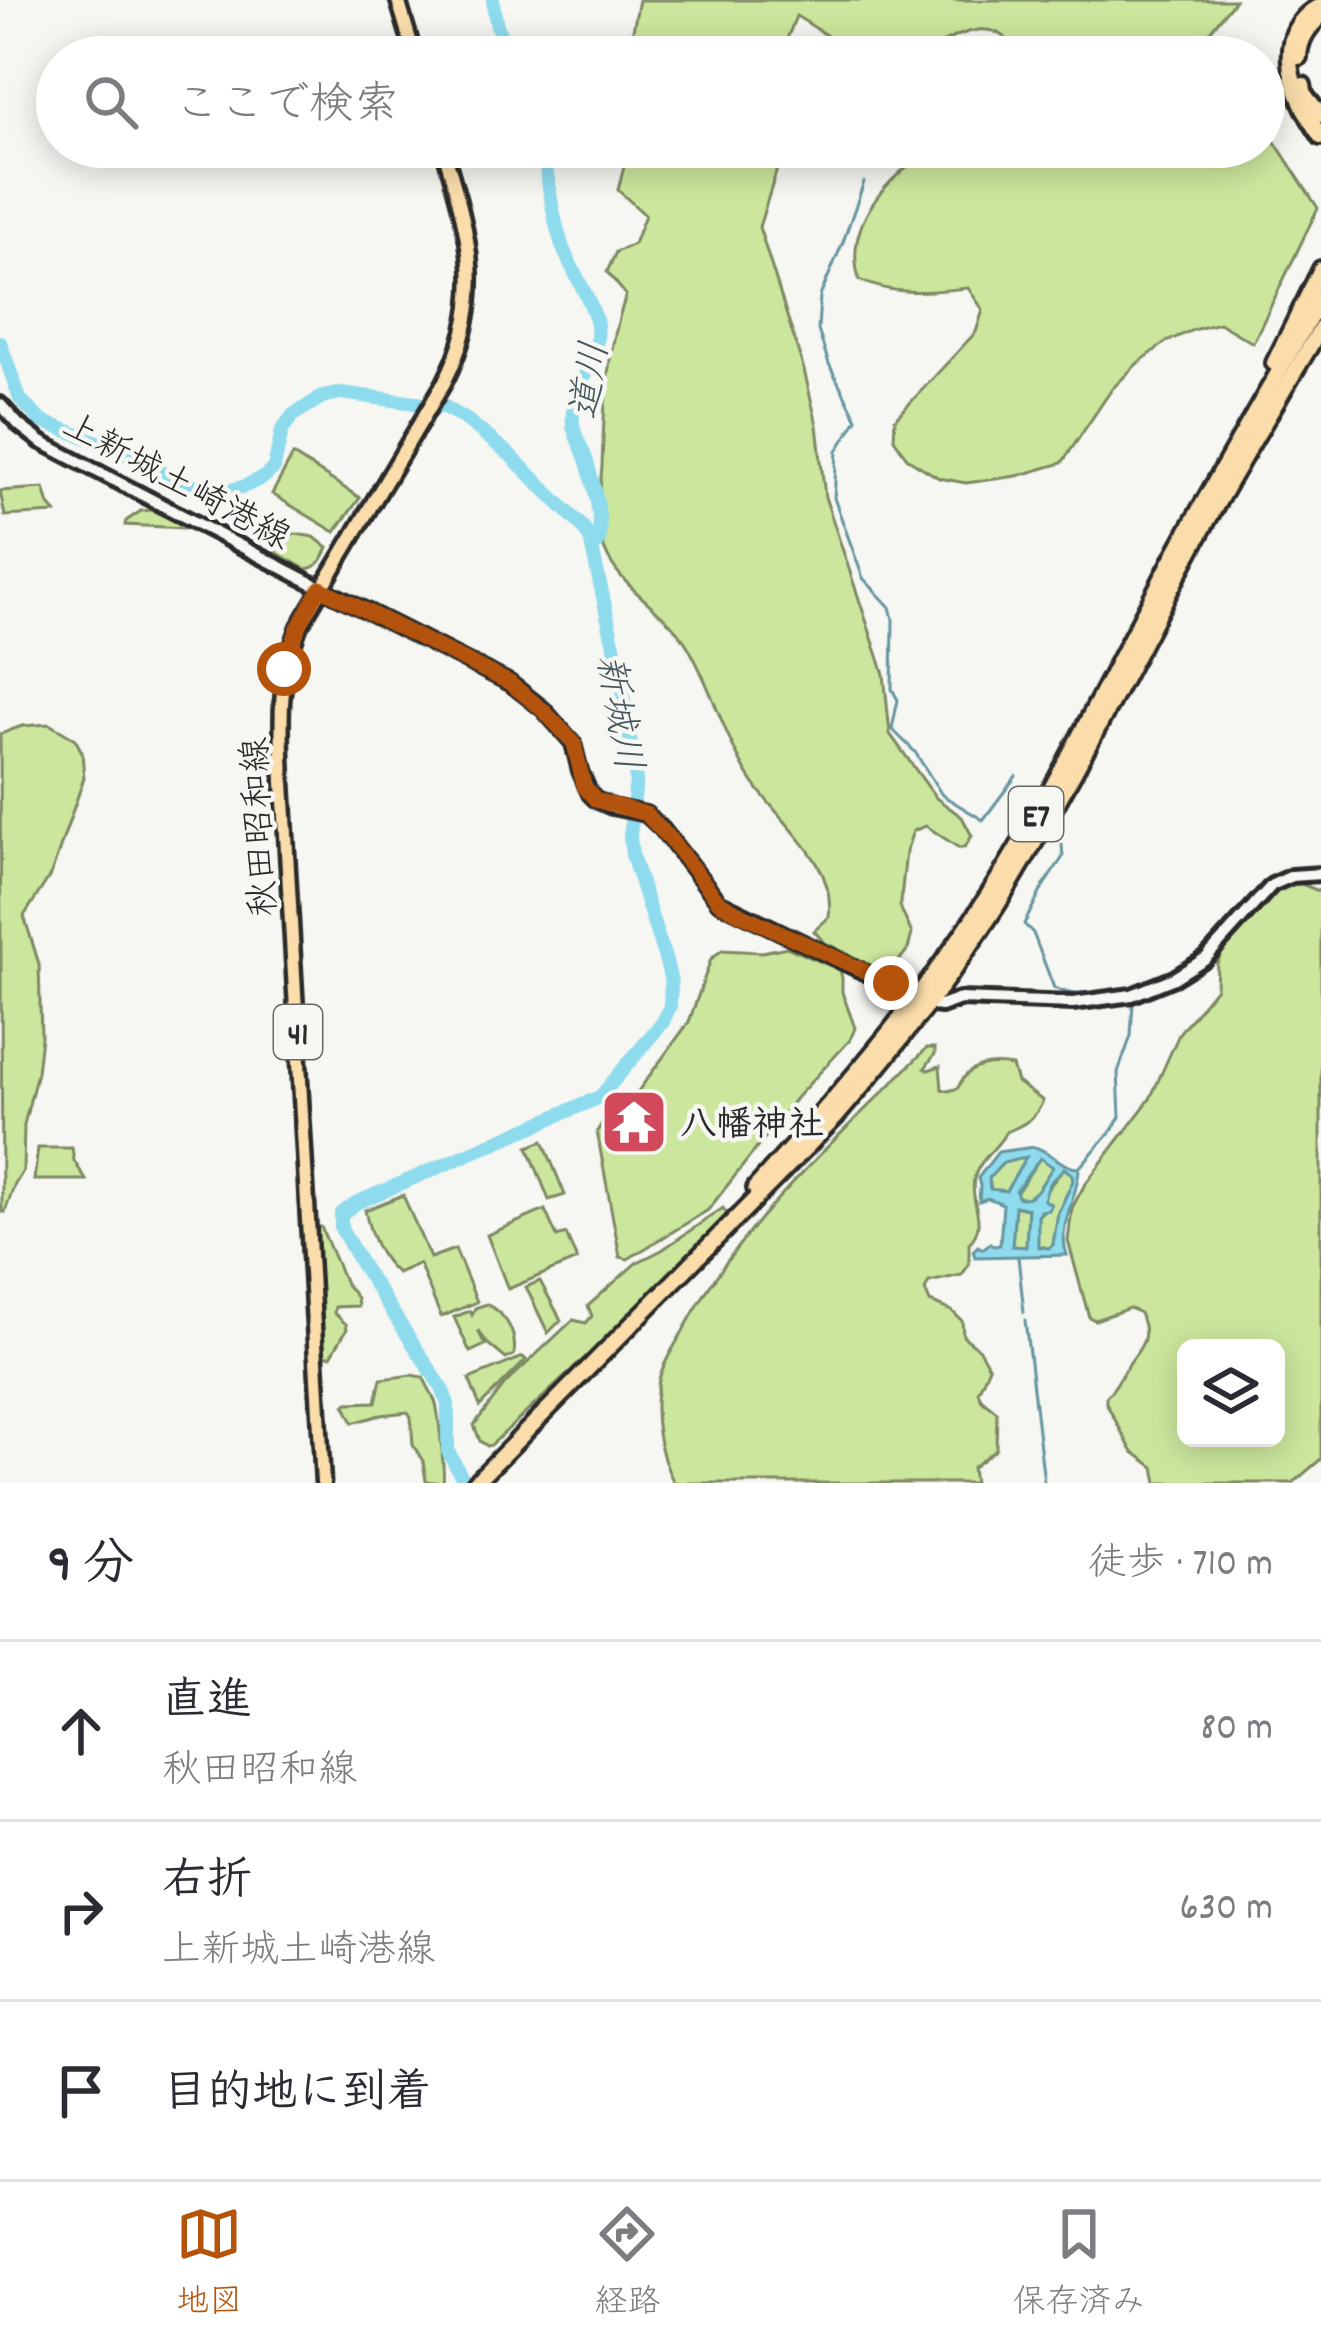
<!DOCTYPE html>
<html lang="ja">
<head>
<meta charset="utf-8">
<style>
	:root { --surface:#fff; --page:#f2f2f3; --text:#2b2b33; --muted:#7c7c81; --line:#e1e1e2; --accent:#b45309 }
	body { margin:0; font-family:Dekko,"Klee One",sans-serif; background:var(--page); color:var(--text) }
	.controls { position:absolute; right:36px; bottom:36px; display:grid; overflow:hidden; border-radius:18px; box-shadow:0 6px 30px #0003 }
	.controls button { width:108px; height:108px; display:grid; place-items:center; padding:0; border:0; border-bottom:3px solid var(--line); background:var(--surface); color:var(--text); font:60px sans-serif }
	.stop { position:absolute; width:36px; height:36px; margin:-27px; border:9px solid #b45309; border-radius:50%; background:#fff }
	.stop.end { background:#b45309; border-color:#fff; box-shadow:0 3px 12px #0008 }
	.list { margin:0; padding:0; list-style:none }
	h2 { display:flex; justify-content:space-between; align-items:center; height:156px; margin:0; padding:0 48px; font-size:51px }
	h2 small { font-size:39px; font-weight:400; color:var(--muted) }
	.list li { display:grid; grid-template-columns:78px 1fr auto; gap:36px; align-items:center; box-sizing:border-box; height:180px; padding:0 48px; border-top:3px solid var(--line) }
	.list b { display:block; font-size:45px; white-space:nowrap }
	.list p { margin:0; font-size:39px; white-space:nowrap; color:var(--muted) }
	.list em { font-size:39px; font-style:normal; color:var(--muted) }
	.icon { flex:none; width:66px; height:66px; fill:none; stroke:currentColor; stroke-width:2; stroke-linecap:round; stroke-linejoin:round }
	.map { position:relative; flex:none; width:1321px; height:1483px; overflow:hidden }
	.search { position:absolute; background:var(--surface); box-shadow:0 6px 30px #0003; left:36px; right:36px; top:36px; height:132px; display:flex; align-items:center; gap:30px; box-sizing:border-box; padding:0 42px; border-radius:66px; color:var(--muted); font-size:45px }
	.sheet { height:696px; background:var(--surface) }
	nav { display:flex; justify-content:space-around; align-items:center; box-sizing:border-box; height:168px; border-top:3px solid var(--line); background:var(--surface); font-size:33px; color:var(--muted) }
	nav a { display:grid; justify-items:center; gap:6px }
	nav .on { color:var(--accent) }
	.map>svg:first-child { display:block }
	.green { fill:#cce79d; stroke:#7c8964; stroke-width:3; fill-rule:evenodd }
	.water { fill:#8edbed; stroke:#66959f; stroke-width:3; fill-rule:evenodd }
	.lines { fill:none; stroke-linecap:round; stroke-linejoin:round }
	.stream { stroke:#66959f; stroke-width:3 }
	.river { stroke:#8edbed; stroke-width:14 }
	.secondary-casing { stroke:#2b2b2b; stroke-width:20 }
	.primary-casing { stroke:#2b2b2b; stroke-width:21 }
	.motorway-casing { stroke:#2b2b2b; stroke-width:22 }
	.secondary { stroke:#f6f6f2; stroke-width:10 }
	.primary { stroke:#faddab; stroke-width:12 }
	.motorway { stroke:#faddab; stroke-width:14 }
	.route { stroke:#b45309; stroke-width:15 }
	.labels { text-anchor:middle; stroke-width:9; stroke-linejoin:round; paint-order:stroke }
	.shield { fill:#f6f6f2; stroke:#686867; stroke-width:3 }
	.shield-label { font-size:33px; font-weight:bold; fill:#2b2b2b }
	.street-label { font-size:36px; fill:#2b2b2b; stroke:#f6f6f2 }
	.poi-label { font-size:36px; font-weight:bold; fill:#2b2b2b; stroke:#f6f6f2; text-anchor:start }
	.water-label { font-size:39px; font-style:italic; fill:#44575c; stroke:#f6f6f2 }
</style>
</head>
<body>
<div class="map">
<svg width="1321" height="1483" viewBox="0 0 1321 1483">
	<rect width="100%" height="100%" fill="#f6f6f2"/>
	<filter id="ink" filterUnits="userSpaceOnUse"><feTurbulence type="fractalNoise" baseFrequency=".00833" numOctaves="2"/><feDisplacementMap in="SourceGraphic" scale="24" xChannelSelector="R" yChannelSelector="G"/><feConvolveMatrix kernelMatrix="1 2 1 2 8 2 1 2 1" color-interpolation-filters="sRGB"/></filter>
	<g filter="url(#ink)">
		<!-- green -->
		<g class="green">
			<path d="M 639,0 L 1235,0 L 1202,41 L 1203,57 L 1019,57 C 991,0 945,49 906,57 C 895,59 879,58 868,57 C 850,55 815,26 796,16 L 785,44 L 786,57 L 632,57 L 630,45 Z"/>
			<path d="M 1264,125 L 1318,208 L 1253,343 L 1219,323 L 1193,330 L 1166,342 L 1138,363 L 1112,389 L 1062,463 L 1017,476 L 966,483 L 939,478 L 908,459 L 894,439 L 895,419 L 976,332 L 983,310 L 968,288 C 930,292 894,296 859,280 C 843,222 889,175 935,147 L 1264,147 Z"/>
			<path d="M 629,147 L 784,147 L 759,227 L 804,370 L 817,425 L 825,497 L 884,674 L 890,734 L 936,798 L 962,817 L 972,836 L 965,847 L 959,848 L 926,826 L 913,831 L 906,852 L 900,907 L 912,934 L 908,949 L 889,974 L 824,942 L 814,931 L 829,917 C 837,860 777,821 750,778 C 724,737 712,687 687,645 C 667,612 626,592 608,557 C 594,531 600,494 602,466 C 604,404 606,354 626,295 L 607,272 L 616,252 L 634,244 L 645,215 L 618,190 Z"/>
			<polygon points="293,455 360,498 335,532 272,494"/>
			<polygon points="44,488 49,505 56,513 5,516 0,491"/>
			<polygon points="151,510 185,526 184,528 125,525 126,521 141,511"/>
			<path d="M 290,533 L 314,537 L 328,548 C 323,559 319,568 305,569 L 272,550 L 279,537 Z"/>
			<polygon points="49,724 75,739 82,752 84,778 51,874 24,916 39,964 41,1037 37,1072 24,1125 23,1171 14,1186 5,1212 2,1212 0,734 22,726"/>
			<path d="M 1297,882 L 1321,892 L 1321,1459 L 1293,1483 L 1157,1483 L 1154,1467 L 1132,1451 L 1106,1403 L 1106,1397 C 1115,1388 1118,1381 1124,1371 C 1139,1347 1152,1343 1140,1313 L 1129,1308 L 1095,1320 L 1089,1317 L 1068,1241 L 1072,1208 L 1085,1184 L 1150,1099 L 1180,1032 L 1216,988 L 1217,963 L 1223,950 L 1273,893 L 1283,886 ZM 1186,1348 L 1276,1348 L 1276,1438 L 1186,1438 Z"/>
			<polygon points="787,947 840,970 842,978 842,992 855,1028 850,1040 797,1097 708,1210 628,1259 620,1257 597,1132 603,1121 636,1094 689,1022 711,959 722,950 762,952"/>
			<path d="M 927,1048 L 935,1048 L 935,1054 L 925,1068 L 928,1070 L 940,1066 L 942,1089 L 949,1091 L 958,1088 C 967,1065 989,1062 1012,1066 L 1017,1082 L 1043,1101 C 1035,1119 1024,1125 1006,1132 C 997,1149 978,1160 974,1179 C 969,1203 989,1224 969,1243 L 969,1264 L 962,1275 L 929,1282 L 925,1290 L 930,1302 L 952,1311 L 962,1321 L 963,1336 L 978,1348 L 989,1367 L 978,1392 L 982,1400 L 997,1412 L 996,1449 L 972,1468 L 974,1483 L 674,1483 C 658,1452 651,1410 660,1376 C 665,1359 677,1342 686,1326 C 745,1216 841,1136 927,1048 Z"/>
			<polygon points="543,1141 565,1195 549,1200 528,1147"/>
			<polygon points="38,1148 72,1148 74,1161 86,1180 34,1180"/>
			<polygon points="1027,1157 1006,1191 991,1190 989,1178 1003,1163"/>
			<polygon points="1040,1158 1053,1167 1033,1197 1024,1199 1015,1195"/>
			<polygon points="1064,1168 1072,1174 1073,1181 1058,1213 1053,1245 1049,1248 1037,1246 1038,1216 1043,1211 1044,1193"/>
			<path d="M 403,1195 L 430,1258 L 455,1249 L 477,1302 L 441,1317 L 420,1266 L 418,1264 L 397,1273 C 379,1259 369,1231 365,1210 Z"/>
			<polygon points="1015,1206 1028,1209 1026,1247 1012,1246"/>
			<polygon points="723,1208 727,1214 662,1287 491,1445 487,1446 480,1441 474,1425 505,1384 573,1320 586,1323 592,1316 588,1306 636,1263 662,1250"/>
			<polygon points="545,1210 557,1237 566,1234 577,1260 508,1289 487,1235"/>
			<polygon points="317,1226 321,1227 345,1283 357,1298 358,1306 335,1307 334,1313 346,1324 347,1329 331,1356 322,1355"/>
			<polygon points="540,1281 561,1320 548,1333 526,1287"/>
			<path d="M 487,1304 C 506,1314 517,1333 514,1355 L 506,1359 L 488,1344 L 478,1330 L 485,1345 L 470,1352 L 454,1317 L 470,1311 L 472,1315 L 475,1308 Z"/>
			<polygon points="523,1357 526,1360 480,1406 469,1379"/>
			<path d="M 412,1375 L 423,1377 C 427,1385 433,1395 436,1404 C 439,1417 445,1473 443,1483 L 426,1481 L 423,1461 L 413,1445 L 411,1417 L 408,1412 L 380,1415 L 353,1423 L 345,1406 L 348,1403 L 376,1402 L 381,1379 Z"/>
		</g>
		<!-- water -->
		<path class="water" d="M 1034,1147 C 1051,1151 1062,1168 1079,1168 C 1079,1196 1056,1225 1067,1255 L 975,1257 L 973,1251 L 978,1246 L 983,1249 L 990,1243 L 994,1246 L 1000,1245 L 1003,1204 L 988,1198 L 979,1201 L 980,1186 L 978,1178 L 998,1152 ZM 1026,1157 L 1006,1191 L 990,1189 L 989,1178 L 1003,1163 ZM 1040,1158 L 1053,1167 C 1043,1179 1036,1203 1018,1197 L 1016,1191 ZM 1064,1168 L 1072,1174 L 1073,1181 L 1058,1213 L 1053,1245 L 1049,1248 L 1038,1247 L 1038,1216 L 1040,1211 L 1049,1210 L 1051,1204 L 1044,1200 L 1049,1184 ZM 1015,1206 L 1028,1209 L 1026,1247 L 1012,1246 Z"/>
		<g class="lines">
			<!-- stream -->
			<g class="stream">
				<polyline points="864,182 843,242 820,296 818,330 829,364 857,419 837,451 834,498 863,578 890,607 893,619 892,689 898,700 892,729 915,752 942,795 983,820 1016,776"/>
				<polyline points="1062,845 1063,857 1044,885 1024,924 1033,933 1054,988 1068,993 1112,992"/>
				<polyline points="1079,1168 1112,1130 1120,1117 1118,1072 1131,1036 1133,1002"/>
				<polyline points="1018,1257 1024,1312"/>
				<polyline points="1025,1320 1044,1482"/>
			</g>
			<!-- river -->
			<g class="river">
				<path d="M 493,0 C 495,23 499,38 512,57"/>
				<path d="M 543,147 C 548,181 552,215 563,248 C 571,268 595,307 597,325 C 602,360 569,389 573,424 C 574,436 582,447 586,459 C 594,485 602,514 599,541 L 593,547"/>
				<polyline points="0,342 20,399 41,421 109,446 178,480 202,488 224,491 243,487 264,477 274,468 282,430 293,415 322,397 341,393 445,407 468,421 509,454 582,526 590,539 620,673 636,780 630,836 632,855 667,965 671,982 670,1006 663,1022 600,1097 356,1203 341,1214 341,1228 361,1264 442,1388 448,1404 448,1451 465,1483"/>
			</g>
			<defs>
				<g id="secondary">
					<polyline points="0,404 19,425 41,442 321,588 510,683 543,709 573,743 580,771 590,794 596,800 612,807 646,814 662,829 719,902 907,993"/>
					<polyline points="934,1005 941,1006 960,999 1073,1003 1132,995 1174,978 1206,958 1272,885 1292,876 1321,874"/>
				</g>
				<g id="primary">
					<polyline points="398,0 415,57"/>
					<path d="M 323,1483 L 283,782 C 281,724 277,683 299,627 L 444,383 C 489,297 469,234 443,147"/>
				</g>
				<g id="motorway">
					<path d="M 1321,5 C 1266,34 1295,99 1321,137"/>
					<path d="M 1299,57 C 1300,39 1308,28 1321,16"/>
					<polyline points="1303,85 1305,95 1321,115"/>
					<polyline points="1274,363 1321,269"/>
					<path d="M 755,1188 C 845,1088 932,988 1002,873 C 1066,769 1118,659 1176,552 C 1222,467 1272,383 1321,299"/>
					<path d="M 475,1483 L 837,1116 C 898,1045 957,971 1006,891 C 1070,785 1126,674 1184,564 C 1227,483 1274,406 1321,328"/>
				</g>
			</defs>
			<!-- secondary casing -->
			<use href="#secondary" class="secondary-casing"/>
			<!-- primary casing -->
			<use href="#primary" class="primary-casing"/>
			<!-- motorway casing -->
			<use href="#motorway" class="motorway-casing"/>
			<!-- secondary -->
			<use href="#secondary" class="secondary"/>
			<!-- primary -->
			<use href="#primary" class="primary"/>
			<!-- motorway -->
			<use href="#motorway" class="motorway"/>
		</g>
	</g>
	<g class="lines" filter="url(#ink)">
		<!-- route -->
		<polyline class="route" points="284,669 298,628 320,588 510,683 543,710 574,743 584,786 596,800 646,814 670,839 719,902 738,913 891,983"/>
	</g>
	<!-- icons -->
	<defs>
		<symbol id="temple-square" viewBox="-11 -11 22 22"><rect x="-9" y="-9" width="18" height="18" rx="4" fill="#d1495b" stroke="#f6f6f2"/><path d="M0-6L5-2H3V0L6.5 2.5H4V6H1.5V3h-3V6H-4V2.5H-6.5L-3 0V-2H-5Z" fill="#fff"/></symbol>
	</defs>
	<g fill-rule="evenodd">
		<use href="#temple-square" x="596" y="1084" width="76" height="76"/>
	</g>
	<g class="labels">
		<!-- shield labels -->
		<g class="shield">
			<rect x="1009" y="787" width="54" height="54" rx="9"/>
			<rect x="274" y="1005" width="48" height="54" rx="9"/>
		</g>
		<g class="shield-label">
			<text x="1036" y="826">E7</text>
			<text x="298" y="1044">41</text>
		</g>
		<!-- street labels -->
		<g class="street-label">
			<text transform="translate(178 479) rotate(28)" y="13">上新城土崎港線</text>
			<text transform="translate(257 827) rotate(-93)" y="13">秋田昭和線</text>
		</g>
		<!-- poi labels -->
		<g class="poi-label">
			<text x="680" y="1135">八幡神社</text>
		</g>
		<!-- water labels -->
		<g class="water-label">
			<text transform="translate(587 380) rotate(-81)" y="14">道川</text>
			<text transform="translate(622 712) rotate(80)" y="14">新城川</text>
		</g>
	</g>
</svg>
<div class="controls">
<button><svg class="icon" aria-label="layers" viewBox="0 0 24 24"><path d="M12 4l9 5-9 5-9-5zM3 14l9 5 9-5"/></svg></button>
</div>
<div class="stop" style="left:284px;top:669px"></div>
<div class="stop end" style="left:891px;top:983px"></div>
<div class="search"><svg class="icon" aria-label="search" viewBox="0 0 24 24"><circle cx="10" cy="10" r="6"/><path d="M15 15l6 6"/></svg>ここで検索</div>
</div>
<section class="sheet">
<h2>9 分<small>徒歩 · 710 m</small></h2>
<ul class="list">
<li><svg class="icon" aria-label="ahead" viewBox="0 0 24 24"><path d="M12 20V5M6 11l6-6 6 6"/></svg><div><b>直進</b><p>秋田昭和線</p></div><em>80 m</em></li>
<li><svg class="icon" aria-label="right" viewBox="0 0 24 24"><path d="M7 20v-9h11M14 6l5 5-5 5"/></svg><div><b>右折</b><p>上新城土崎港線</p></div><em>630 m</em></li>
<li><svg class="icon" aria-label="arrive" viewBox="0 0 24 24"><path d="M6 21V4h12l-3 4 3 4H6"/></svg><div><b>目的地に到着</b></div></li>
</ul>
</section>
<nav>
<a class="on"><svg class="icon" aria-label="map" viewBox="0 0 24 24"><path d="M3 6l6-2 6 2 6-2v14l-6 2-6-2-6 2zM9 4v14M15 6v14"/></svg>地図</a>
<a><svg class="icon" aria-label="directions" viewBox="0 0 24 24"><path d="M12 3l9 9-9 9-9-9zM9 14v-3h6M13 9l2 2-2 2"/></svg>経路</a>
<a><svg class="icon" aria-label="saved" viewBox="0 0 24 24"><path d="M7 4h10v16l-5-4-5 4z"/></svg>保存済み</a>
</nav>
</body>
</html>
